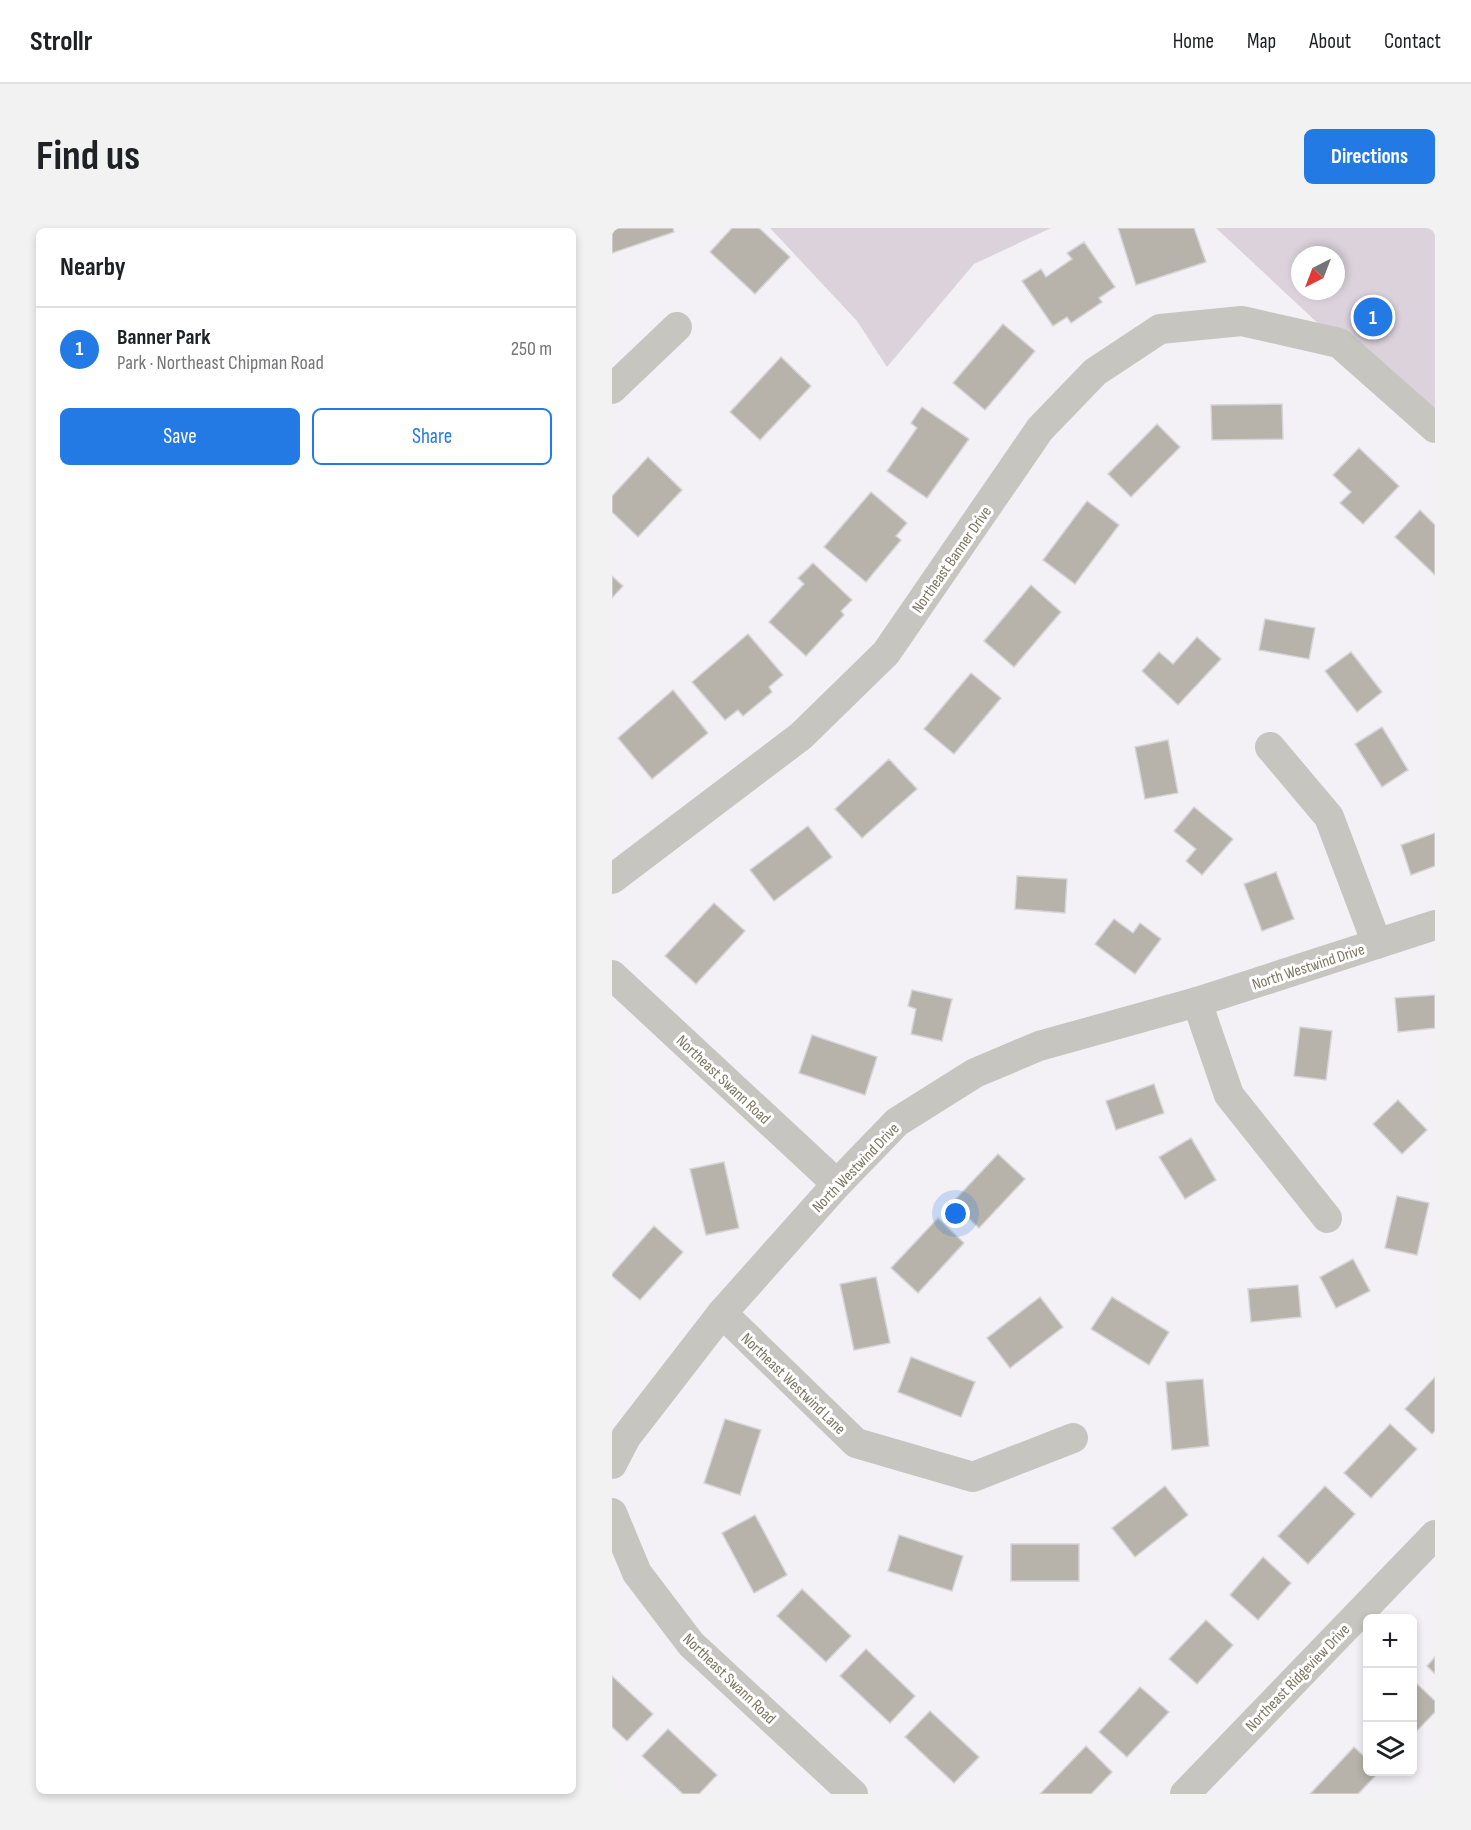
<!DOCTYPE html>
<html lang="en">
<head>
<meta charset="utf-8">
<style>
	:root { --surface:#fff; --page:#f2f2f2; --text:#202124; --muted:#757577; --line:#e0e0e0; --accent:#237ae4 }
	body { margin:0; font-family:"Sofia Sans Condensed",sans-serif; background:var(--page); color:var(--text) }
	.controls { position:absolute; right:18px; bottom:18px; display:grid; overflow:hidden; border-radius:9px; box-shadow:0 3px 9px #0003 }
	.controls button { width:54px; height:54px; display:grid; place-items:center; padding:0; border:0; border-bottom:2px solid var(--line); background:var(--surface); color:var(--text); font:30px sans-serif }
	.compass { position:absolute; left:679px; top:18px; width:54px; height:54px; border-radius:50%; background:var(--surface); box-shadow:0 3px 9px #0003; rotate:222deg }
	.you { position:absolute; left:344px; top:986px; width:21px; height:21px; margin:-15px; border:4px solid #fff; border-radius:50%; background:#1a73e8; box-shadow:0 0 0 9px #1a73e833 }
	.badge { display:grid; place-items:center; width:39px; height:39px; border-radius:50%; background:var(--accent); color:#fff; font-size:20px; font-weight:700 }
	.pin { position:absolute; translate:-50% -50%; border:3px solid #fff; box-shadow:0 2px 6px #0006 }
	.list { margin:0; padding:0; list-style:none }
	h2 { display:flex; justify-content:space-between; align-items:center; height:78px; margin:0; padding:0 24px; font-size:26px }
	h2 small { font-size:20px; font-weight:400; color:var(--muted) }
	.list li { display:grid; grid-template-columns:39px 1fr auto; gap:18px; align-items:center; box-sizing:border-box; height:84px; padding:0 24px; border-top:2px solid var(--line) }
	.list b { display:block; font-size:22px; white-space:nowrap }
	.list p { margin:0; font-size:20px; white-space:nowrap; color:var(--muted) }
	.list em { font-size:20px; font-style:normal; color:var(--muted) }
	.actions { display:flex; gap:12px; padding:18px 24px }
	.actions a { flex:1; padding:14px 0; border:2px solid var(--accent); border-radius:9px; text-align:center; font-size:21px; color:var(--accent) }
	.actions .main { background:var(--accent); color:#fff }
	.icon { flex:none; width:33px; height:33px; fill:none; stroke:currentColor; stroke-width:2; stroke-linecap:round; stroke-linejoin:round }
	.map { position:relative; flex:none; width:823px; height:1566px; overflow:hidden; border-radius:9px }
	header { display:flex; align-items:center; gap:36px; box-sizing:border-box; height:84px; padding:0 30px; background:var(--surface); border-bottom:2px solid var(--line) }
	header strong { font-size:28px }
	nav { display:flex; gap:33px; margin-inline-start:auto; font-size:21px }
	.intro { display:flex; align-items:center; justify-content:space-between; box-sizing:border-box; height:144px; padding:0 36px }
	h1 { margin:0; font-size:42px }
	.button { padding:15px 27px; border-radius:9px; background:var(--accent); color:#fff; font-size:21px; font-weight:700 }
	main { display:flex; gap:36px; padding:0 36px }
	aside { flex:1; background:var(--surface); border-radius:9px; box-shadow:0 3px 9px #0003 }
	.map>svg:first-child { display:block }
	.green { fill:#dcd2dc; fill-rule:evenodd }
	.building { fill:#b7b3aa; stroke:#d5d4d6; stroke-width:1.5 }
	.lines { fill:none; stroke-linecap:round; stroke-linejoin:round }
	.minor { stroke:#c7c5c0; stroke-width:30 }
	.labels { text-anchor:middle; stroke-width:6; stroke-linejoin:round; paint-order:stroke }
	.street-label { font-size:16px; fill:#7d7660; stroke:#fff }
</style>
</head>
<body>
<header>
<strong>Strollr</strong>
<nav><a>Home</a><a>Map</a><a>About</a><a>Contact</a></nav>
</header>
<div class="intro"><h1>Find us</h1><a class="button">Directions</a></div>
<main>
<aside>
<h2>Nearby<small></small></h2>
<ul class="list">
<li><span class="badge">1</span><div><b>Banner Park</b><p>Park · Northeast Chipman Road</p></div><em>250 m</em></li>
</ul>
<div class="actions"><a class="main">Save</a><a>Share</a></div>
</aside>
<div class="map">
<svg width="823" height="1566" viewBox="0 0 823 1566">
	<rect width="100%" height="100%" fill="#f3f1f5"/>
	<!-- green -->
	<g class="green">
		<polygon points="158,0 439,0 362,36 275,139 245,93"/>
		<path d="M 604,0 L 823,0 L 823,200 L 727,115 ZM 688,27 L 724,27 L 724,63 L 688,63 Z"/>
	</g>
	<!-- building -->
	<g class="building">
		<polygon points="0,0 61,0 62,4 0,25"/>
		<polygon points="120,0 147,0 178,29 143,66 98,24"/>
		<polygon points="506,0 582,0 594,34 524,57"/>
		<polygon points="472,14 503,59 487,70 490,74 459,95 455,89 441,98 410,53 429,41 434,49 460,31 455,25"/>
		<polygon points="391,96 423,123 373,182 341,155"/>
		<polygon points="169,129 199,158 148,212 118,184"/>
		<polygon points="670,176 671,211 600,212 599,177"/>
		<polygon points="310,179 357,211 315,270 275,243 305,200 299,195"/>
		<polygon points="545,196 568,219 519,269 496,246"/>
		<polygon points="747,220 787,258 751,296 728,275 739,264 721,247"/>
		<polygon points="36,229 70,262 26,309 0,284 0,268"/>
		<polygon points="259,264 295,295 284,308 289,312 254,354 212,319"/>
		<polygon points="475,273 507,297 463,356 431,332"/>
		<polygon points="808,282 823,297 823,347 783,309"/>
		<polygon points="201,335 240,372 229,383 232,387 194,428 157,394 192,356 186,350"/>
		<polygon points="0,348 11,358 0,370"/>
		<polygon points="419,357 449,384 402,439 372,413"/>
		<polygon points="653,391 703,400 697,431 647,422"/>
		<polygon points="136,406 171,447 157,459 160,464 131,488 126,482 113,492 80,454"/>
		<polygon points="585,409 609,431 566,477 530,443 547,424 561,436"/>
		<polygon points="739,424 770,464 745,484 713,443"/>
		<polygon points="359,445 389,470 342,526 312,501"/>
		<polygon points="61,462 96,505 40,551 6,510"/>
		<polygon points="770,499 796,542 770,559 743,516"/>
		<polygon points="556,512 566,565 533,571 523,519"/>
		<polygon points="277,531 305,561 250,610 223,581"/>
		<polygon points="582,579 621,611 590,647 574,633 584,621 562,603"/>
		<polygon points="196,598 220,629 162,673 138,642"/>
		<polygon points="823,605 823,638 799,647 789,617"/>
		<polygon points="664,644 682,691 650,703 632,656"/>
		<polygon points="405,648 455,651 453,685 403,681"/>
		<polygon points="102,675 133,703 84,756 53,728"/>
		<polygon points="502,691 521,705 528,695 549,711 523,746 483,716"/>
		<polygon points="300,762 340,771 330,813 299,806 304,781 296,778"/>
		<polygon points="823,767 823,800 786,804 783,770"/>
		<polygon points="688,799 720,803 714,852 682,848"/>
		<polygon points="200,807 265,829 253,867 187,845"/>
		<polygon points="542,856 552,885 504,902 494,873"/>
		<polygon points="786,872 815,902 790,926 761,896"/>
		<polygon points="579,910 604,952 573,971 547,929"/>
		<polygon points="386,926 413,951 367,1000 340,975"/>
		<polygon points="112,934 127,1000 94,1007 78,941"/>
		<polygon points="785,968 817,975 805,1027 773,1020"/>
		<polygon points="326,990 352,1015 306,1065 279,1040"/>
		<polygon points="42,998 71,1024 28,1072 0,1048 0,1046"/>
		<polygon points="741,1031 758,1063 724,1080 708,1049"/>
		<polygon points="264,1049 278,1115 242,1122 228,1056"/>
		<polygon points="686,1057 689,1089 639,1094 636,1061"/>
		<polygon points="428,1069 451,1099 398,1140 375,1110"/>
		<polygon points="500,1069 557,1104 537,1137 479,1101"/>
		<polygon points="299,1129 363,1154 349,1189 286,1164"/>
		<polygon points="823,1149 823,1203 820,1206 793,1181"/>
		<polygon points="591,1151 597,1218 560,1222 554,1154"/>
		<polygon points="113,1191 149,1202 128,1267 92,1255"/>
		<polygon points="778,1196 805,1221 759,1270 732,1245"/>
		<polygon points="553,1258 576,1287 523,1329 500,1300"/>
		<polygon points="713,1258 743,1286 696,1336 666,1308"/>
		<polygon points="143,1287 175,1347 142,1365 110,1305"/>
		<polygon points="287,1307 351,1328 340,1363 276,1343"/>
		<rect x="399" y="1316" width="68" height="37"/>
		<polygon points="651,1329 679,1355 646,1392 618,1367"/>
		<polygon points="190,1361 239,1408 214,1434 165,1388"/>
		<polygon points="594,1392 621,1417 585,1456 557,1431"/>
		<polygon points="254,1421 303,1468 278,1495 228,1448"/>
		<polygon points="823,1429 823,1446 815,1438"/>
		<polygon points="0,1448 41,1486 15,1513 0,1499"/>
		<polygon points="802,1453 823,1473 823,1484 800,1508"/>
		<polygon points="528,1459 557,1484 515,1529 487,1504"/>
		<polygon points="318,1483 367,1529 342,1555 293,1509"/>
		<polygon points="56,1501 105,1547 87,1566 71,1566 30,1528"/>
		<polygon points="474,1518 500,1544 479,1566 428,1566"/>
		<polygon points="742,1519 756,1532 756,1544 767,1544 746,1566 698,1566"/>
	</g>
	<g class="lines">
		<!-- minor -->
		<g class="minor">
			<polyline points="0,161 65,99"/>
			<polyline points="658,519 717,589 765,716"/>
			<polyline points="0,651 189,508 274,425 428,201 483,144 548,101 630,93 727,115 823,200"/>
			<polyline points="0,747 225,956"/>
			<polyline points="585,774 617,867 715,990"/>
			<polyline points="110,1085 244,1215 361,1249 461,1210"/>
			<polyline points="0,1236 14,1209 110,1085 225,956 285,894 363,845 427,818 585,774 823,697"/>
			<polyline points="0,1285 25,1345 79,1416 241,1566"/>
			<polyline points="573,1566 823,1307"/>
		</g>
	</g>
	<g class="labels">
		<!-- street labels -->
		<g class="street-label">
			<text transform="translate(339 331) rotate(-55)" y="6">Northeast Banner Drive</text>
			<text transform="translate(696 738) rotate(-18)" y="6">North Westwind Drive</text>
			<text transform="translate(112 851) rotate(43)" y="6">Northeast Swann Road</text>
			<text transform="translate(243 939) rotate(-46)" y="6">North Westwind Drive</text>
			<text transform="translate(182 1155) rotate(44)" y="6">Northeast Westwind Lane</text>
			<text transform="translate(685 1449) rotate(-46)" y="6">Northeast Ridgeview Drive</text>
			<text transform="translate(118 1450) rotate(44)" y="6">Northeast Swann Road</text>
		</g>
	</g>
</svg>
<div class="controls">
<button>+</button>
<button>−</button>
<button><svg class="icon" aria-label="layers" viewBox="0 0 24 24"><path d="M12 4l9 5-9 5-9-5zM3 14l9 5 9-5"/></svg></button>
</div>
<svg class="compass" viewBox="-18 -18 36 36"><path d="M0-13l5 13h-10z" fill="#e53935"/><path d="M0 13l5-13h-10z" fill="#757577"/></svg>
<div class="you"></div>
<div class="pin badge" style="left:761px;top:89px">1</div>
</div>
</main>
</body>
</html>
